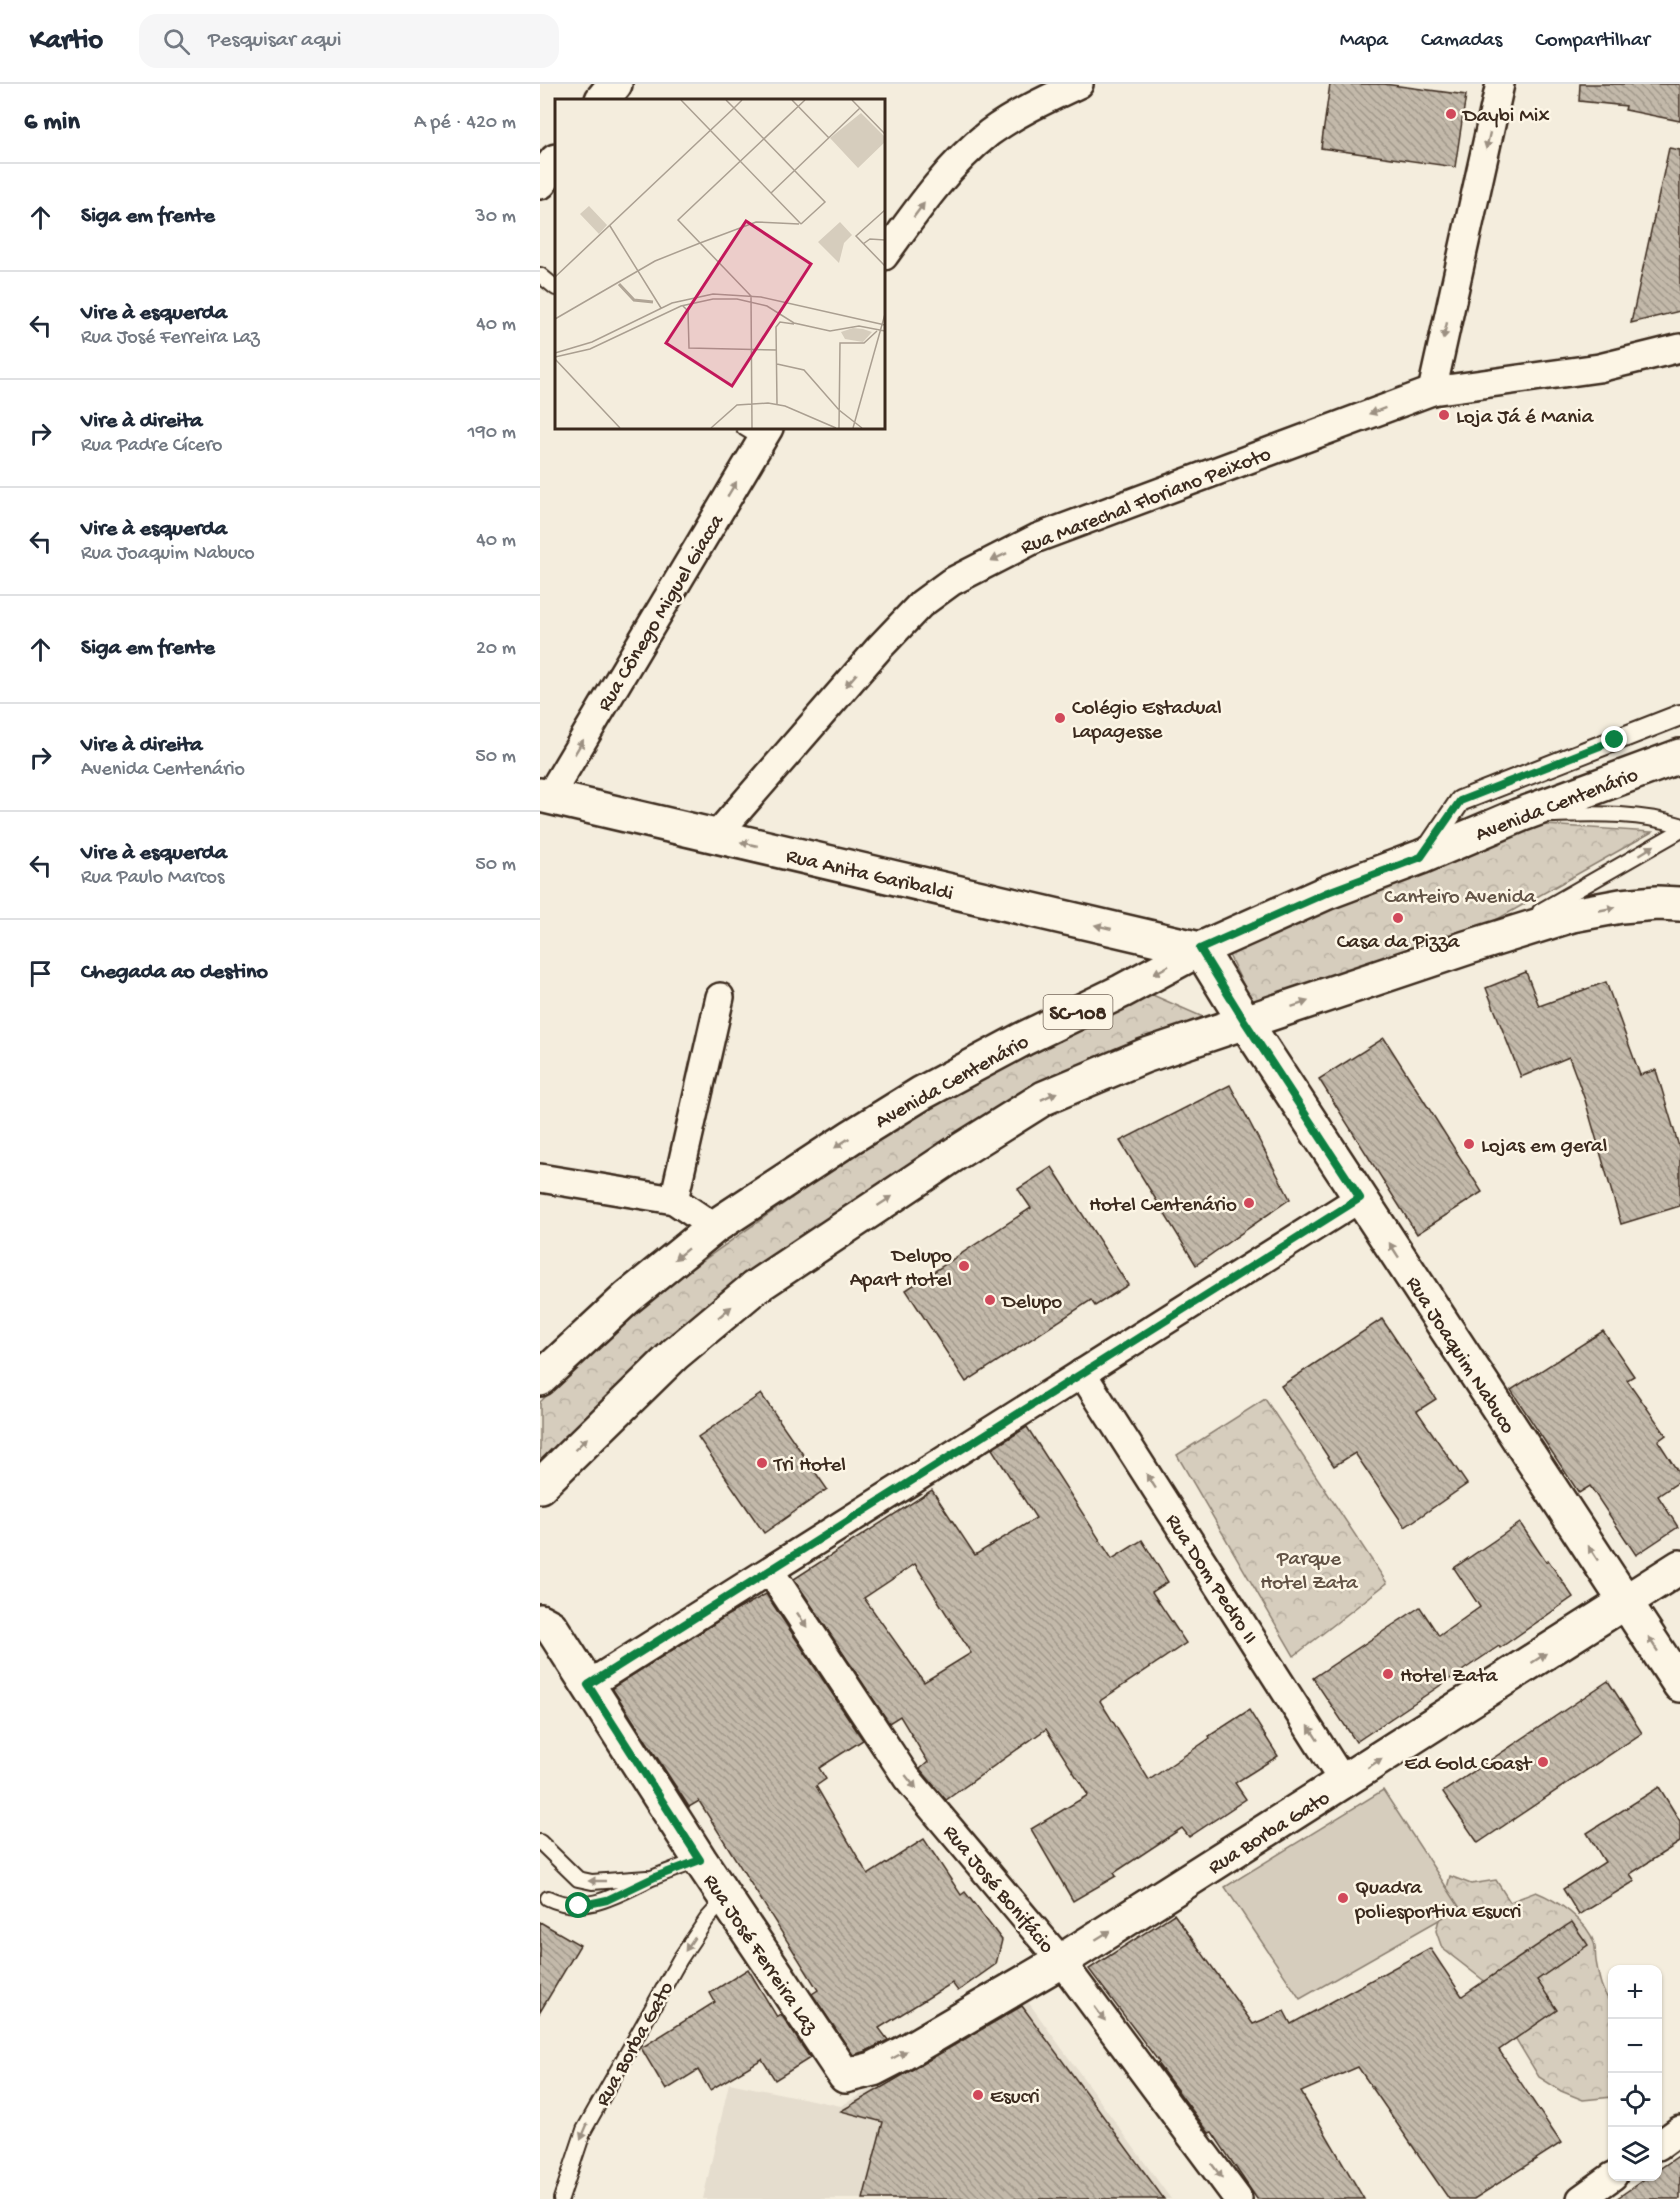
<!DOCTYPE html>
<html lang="pt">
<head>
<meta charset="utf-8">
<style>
	:root { --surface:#fff; --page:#f6f6f7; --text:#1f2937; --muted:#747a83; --line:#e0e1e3 }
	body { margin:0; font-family:"Gochi Hand",sans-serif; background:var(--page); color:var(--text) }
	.controls { position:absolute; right:18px; bottom:18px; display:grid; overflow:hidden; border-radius:12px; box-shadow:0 2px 4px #0004 }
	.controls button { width:54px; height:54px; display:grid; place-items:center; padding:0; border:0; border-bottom:2px solid var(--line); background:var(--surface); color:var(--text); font:30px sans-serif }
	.stop { position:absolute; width:18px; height:18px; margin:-14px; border:4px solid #0b8043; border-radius:50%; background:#fff }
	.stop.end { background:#0b8043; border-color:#fff; box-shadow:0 2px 6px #0008 }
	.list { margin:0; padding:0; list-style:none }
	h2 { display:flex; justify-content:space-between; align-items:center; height:78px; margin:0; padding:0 24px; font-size:26px }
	h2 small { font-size:20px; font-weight:400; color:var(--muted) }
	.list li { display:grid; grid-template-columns:39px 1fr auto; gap:18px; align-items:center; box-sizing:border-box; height:108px; padding:0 24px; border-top:2px solid var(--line) }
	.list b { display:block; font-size:22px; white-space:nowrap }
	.list p { margin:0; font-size:20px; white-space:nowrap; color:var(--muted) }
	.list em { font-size:20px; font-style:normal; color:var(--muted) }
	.icon { flex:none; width:33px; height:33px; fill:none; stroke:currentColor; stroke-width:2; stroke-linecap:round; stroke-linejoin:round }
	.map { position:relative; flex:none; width:1140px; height:2115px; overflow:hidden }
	header { display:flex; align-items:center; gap:36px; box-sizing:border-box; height:84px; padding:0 30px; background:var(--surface); border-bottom:2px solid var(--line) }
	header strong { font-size:28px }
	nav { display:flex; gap:33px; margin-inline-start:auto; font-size:21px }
	.search { width:420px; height:54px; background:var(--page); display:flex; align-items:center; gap:15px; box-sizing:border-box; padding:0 21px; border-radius:18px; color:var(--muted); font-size:22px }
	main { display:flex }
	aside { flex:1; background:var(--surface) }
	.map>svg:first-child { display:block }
	.built { fill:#e5ddce }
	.park { fill:url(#park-crowns); stroke:#887c6e; stroke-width:1.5 }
	.pitch { fill:#d6cdbd; stroke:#887c6e; stroke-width:1.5 }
	.building { fill:url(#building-back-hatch); stroke:#3b2a1e; stroke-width:1.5; fill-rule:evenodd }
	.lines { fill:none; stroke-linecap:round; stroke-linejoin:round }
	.service-casing { stroke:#3b2a1e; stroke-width:18 }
	.pedestrian-casing { stroke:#3b2a1e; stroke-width:24 }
	.minor-casing { stroke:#3b2a1e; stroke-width:32 }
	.tertiary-casing { stroke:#3b2a1e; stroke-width:38 }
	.secondary-casing { stroke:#3b2a1e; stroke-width:38 }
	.primary-casing { stroke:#3b2a1e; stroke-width:38 }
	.service { stroke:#fcf5e5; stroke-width:14 }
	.pedestrian { stroke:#fcf5e5; stroke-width:20 }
	.minor { stroke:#fcf5e5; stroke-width:27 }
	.tertiary { stroke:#fcf5e5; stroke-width:33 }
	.secondary { stroke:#fcf5e5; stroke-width:33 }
	.primary { stroke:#fcf5e5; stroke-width:33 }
	.oneway { fill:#9c9082 }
	.route { stroke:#0b8043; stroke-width:8 }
	.poi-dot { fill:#d1495b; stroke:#fcf5e5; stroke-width:2 }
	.labels { text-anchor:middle; stroke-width:5; stroke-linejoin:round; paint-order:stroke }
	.shield { fill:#fcf5e5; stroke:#75675a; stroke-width:1.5 }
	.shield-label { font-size:20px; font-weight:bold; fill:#3b2a1e }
	.poi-label { font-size:21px; fill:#3b2a1e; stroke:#fcf5e5; text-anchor:start }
	.street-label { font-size:21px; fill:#3b2a1e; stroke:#fcf5e5 }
	.park-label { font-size:21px; fill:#625346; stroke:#fcf5e5 }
	.inset-river { fill:none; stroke:#b0a596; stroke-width:3 }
	.inset-road { fill:none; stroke:#aa9f91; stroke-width:1.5 }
	.view { fill:#c2185b; fill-opacity:0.15; stroke:#c2185b; stroke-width:3 }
	.inset-edge { fill:none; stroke:#3b2a1e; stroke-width:3 }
</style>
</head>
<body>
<header>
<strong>Kartio</strong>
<div class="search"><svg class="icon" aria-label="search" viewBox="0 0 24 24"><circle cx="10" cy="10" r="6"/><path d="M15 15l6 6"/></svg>Pesquisar aqui</div>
<nav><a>Mapa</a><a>Camadas</a><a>Compartilhar</a></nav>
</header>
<main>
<aside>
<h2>6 min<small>A pé · 420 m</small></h2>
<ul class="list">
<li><svg class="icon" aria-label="ahead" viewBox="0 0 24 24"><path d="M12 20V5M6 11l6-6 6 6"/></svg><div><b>Siga em frente</b></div><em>30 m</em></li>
<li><svg class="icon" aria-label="left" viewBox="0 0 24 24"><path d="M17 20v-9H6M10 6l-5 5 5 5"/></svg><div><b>Vire à esquerda</b><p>Rua José Ferreira Laz</p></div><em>40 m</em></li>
<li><svg class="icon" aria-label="right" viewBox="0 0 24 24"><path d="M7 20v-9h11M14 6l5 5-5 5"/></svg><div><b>Vire à direita</b><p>Rua Padre Cícero</p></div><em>190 m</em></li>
<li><svg class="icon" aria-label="left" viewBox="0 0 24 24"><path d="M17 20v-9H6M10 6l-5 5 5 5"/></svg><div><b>Vire à esquerda</b><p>Rua Joaquim Nabuco</p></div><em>40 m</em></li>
<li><svg class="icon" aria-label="ahead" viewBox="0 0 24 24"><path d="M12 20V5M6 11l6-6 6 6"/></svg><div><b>Siga em frente</b></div><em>20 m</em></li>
<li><svg class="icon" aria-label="right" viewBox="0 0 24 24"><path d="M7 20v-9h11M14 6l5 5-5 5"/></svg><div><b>Vire à direita</b><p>Avenida Centenário</p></div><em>50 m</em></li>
<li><svg class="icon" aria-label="left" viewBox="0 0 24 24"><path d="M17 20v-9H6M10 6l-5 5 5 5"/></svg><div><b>Vire à esquerda</b><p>Rua Paulo Marcos</p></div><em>50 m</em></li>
<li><svg class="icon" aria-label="arrive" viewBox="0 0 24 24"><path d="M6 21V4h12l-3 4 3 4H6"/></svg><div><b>Chegada ao destino</b></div></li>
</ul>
</aside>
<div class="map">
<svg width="1140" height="2115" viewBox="0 0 1140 2115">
	<defs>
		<pattern id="park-crowns" width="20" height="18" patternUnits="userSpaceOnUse" patternTransform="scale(1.5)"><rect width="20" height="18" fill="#d6cdbd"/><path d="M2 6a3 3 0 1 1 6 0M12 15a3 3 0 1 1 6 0" fill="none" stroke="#b9b0a2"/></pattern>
		<pattern id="building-back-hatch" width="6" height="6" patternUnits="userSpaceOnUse" patternTransform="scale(1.5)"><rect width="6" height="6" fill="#c3b9aa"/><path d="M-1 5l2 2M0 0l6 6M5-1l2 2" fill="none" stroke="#a0978a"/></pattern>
	</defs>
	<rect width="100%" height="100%" fill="#f4eddd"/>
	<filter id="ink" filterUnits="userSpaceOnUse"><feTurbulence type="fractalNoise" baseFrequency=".0167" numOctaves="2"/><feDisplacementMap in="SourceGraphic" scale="12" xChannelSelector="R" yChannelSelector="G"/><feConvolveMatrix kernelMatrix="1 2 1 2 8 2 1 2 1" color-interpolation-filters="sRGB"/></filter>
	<g filter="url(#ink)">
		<!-- built -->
		<polygon class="built" points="486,1915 631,2115 163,2115 189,1999 301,2022"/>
		<!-- park -->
		<g class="park">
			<polygon points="991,740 1112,748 938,846 714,923 687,867"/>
			<polygon points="608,909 663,933 504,997 391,1065 134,1249 0,1391 0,1318 110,1214 379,1024"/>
			<polygon points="725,1315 847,1499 754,1572 637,1371"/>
			<path d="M 910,1792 L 931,1800 L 956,1796 L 970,1818 L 996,1808 C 1016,1816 1047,1836 1054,1859 C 1056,1864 1055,1871 1056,1877 C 1059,1894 1061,1907 1072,1920 L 1072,2013 L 1043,2016 L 1021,2007 L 999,1993 L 971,1947 L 952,1903 L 902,1864 L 896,1847 Z"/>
		</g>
		<!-- pitch -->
		<polygon class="pitch" points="843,1706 920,1824 760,1915 685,1803"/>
		<!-- building -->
		<g class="building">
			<polygon points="790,0 844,0 926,11 915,83 781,64"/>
			<polygon points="1040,0 1140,0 1140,37 1085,26 1086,22 1039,17"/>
			<polygon points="1129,64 1140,66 1140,227 1091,239"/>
			<polygon points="986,888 999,922 1066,898 1100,991 1116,986 1140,1066 1140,1122 1081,1140 1045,1016 1029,973 981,993 946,904"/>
			<polygon points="844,954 942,1108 877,1150 779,995"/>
			<polygon points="690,1001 750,1115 656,1181 580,1057"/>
			<polygon points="512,1083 588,1201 555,1222 551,1216 426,1298 366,1206 491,1124 478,1105"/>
			<polygon points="842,1235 896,1315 877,1327 927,1400 865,1443 815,1369 794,1382 741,1302"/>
			<polygon points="1063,1247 1094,1292 1087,1296 1126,1351 1118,1357 1140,1391 1140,1397 1118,1412 1138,1443 1096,1471 1050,1402 1039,1409 971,1306"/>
			<polygon points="221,1310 287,1405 224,1449 158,1353"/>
			<path d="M 487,1343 L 572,1475 L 602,1456 L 628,1498 L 612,1508 L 646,1559 L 560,1617 L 609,1696 L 670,1654 L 669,1652 L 709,1626 L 738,1672 L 695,1699 L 706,1715 L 649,1753 L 642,1744 L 574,1789 L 576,1792 L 533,1817 L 491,1745 L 548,1711 L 506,1645 L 406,1716 L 380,1685 L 388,1678 L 360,1632 L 349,1639 L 254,1495 L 392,1406 L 435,1471 L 496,1434 L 452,1365 ZM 375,1480 L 431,1569 L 384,1598 L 324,1514 Z"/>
			<polygon points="980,1439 1006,1478 1008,1476 1033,1513 960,1564 959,1562 816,1658 773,1594 880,1523 899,1552 940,1523 914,1484"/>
			<polygon points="226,1510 323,1656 279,1684 286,1695 276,1702 328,1791 384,1755 421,1811 425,1808 462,1856 456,1880 418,1907 412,1899 339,1944 348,1956 326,1967 313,1971 272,1910 278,1906 159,1717 149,1723 72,1604 186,1532"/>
			<polygon points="1068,1597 1102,1649 938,1759 903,1708"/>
			<polygon points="1119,1703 1140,1737 1140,1758 1090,1790 1095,1797 1039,1831 1023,1805 1065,1778 1047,1749"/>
			<polygon points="634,1830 713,1940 744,1927 751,1940 890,1864 922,1912 1032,1838 1048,1861 997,1896 1017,1926 959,1966 1021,2059 934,2115 909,2115 818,1983 761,2008 824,2115 717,2115 672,2048 669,2049 617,1979 619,1978 549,1885"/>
			<polygon points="0,1838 40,1861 0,1928"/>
			<polygon points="208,1885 237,1933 241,1930 270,1974 235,1996 222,1975 170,2006 158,1986 126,2006 101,1964 175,1918 170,1909"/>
			<polygon points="482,1922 624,2115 323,2115 343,2038 301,2027"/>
			<polygon points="1140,2071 1140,2115 1076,2115 1109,2092 1118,2092 1118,2086"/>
		</g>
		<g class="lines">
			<defs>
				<g id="service">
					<polyline points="0,191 16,204"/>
					<polyline points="204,344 222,355"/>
					<path d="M 1011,731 C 1056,730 1097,728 1140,741"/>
					<polyline points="1000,827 1140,747"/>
					<polyline points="0,1758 38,1795 52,1798 107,1794"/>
					<path d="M 8,1814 C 45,1832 79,1810 112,1794 C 128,1787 144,1782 160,1776"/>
					<polyline points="21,2115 44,2046 140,1875 167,1835 186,1814"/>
				</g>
				<polyline id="pedestrian" points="884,770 920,717 1140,631"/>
				<g id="minor">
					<path d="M 344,172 C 375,129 407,82 449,49 C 476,29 509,14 539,0"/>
					<polyline points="892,307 960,0"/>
					<polyline points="9,713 229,344"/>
					<polyline points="175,753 339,564 381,520 411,498 497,454 892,307 1059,284 1140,264"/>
					<polyline points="0,1094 134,1116 174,1143"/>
					<polyline points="134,1116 180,913"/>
					<polyline points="542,1289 804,1699"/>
					<polyline points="230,1487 367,1694 521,1877 698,2115"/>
					<polyline points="48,1601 820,1114"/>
					<polyline points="1118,2062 1140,2046"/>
					<polyline points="1041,2115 1073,2092"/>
				</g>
				<g id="tertiary">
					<polyline points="62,16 75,0"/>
					<polyline points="0,98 16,77"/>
					<polyline points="0,1537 11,1543 160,1776 305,1992 333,1985 362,1970 521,1877 1140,1483"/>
				</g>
				<polyline id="secondary" points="0,711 660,865"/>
				<g id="primary">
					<polyline points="660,865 705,938 1140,1601"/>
					<polyline points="0,1295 87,1214 174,1143 311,1053 382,1009 483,955 582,907 660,865 788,808 881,773 980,731 1140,672"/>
					<polyline points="0,1402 135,1270 214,1204 418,1068 504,1014 604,972 926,864 1032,831 1081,822 1117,819 1140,820"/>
				</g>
			</defs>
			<!-- service casing -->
			<use href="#service" class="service-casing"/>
			<!-- pedestrian casing -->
			<use href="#pedestrian" class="pedestrian-casing"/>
			<!-- minor casing -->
			<use href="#minor" class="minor-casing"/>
			<!-- tertiary casing -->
			<use href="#tertiary" class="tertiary-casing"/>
			<!-- secondary casing -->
			<use href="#secondary" class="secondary-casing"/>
			<!-- primary casing -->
			<use href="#primary" class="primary-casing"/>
			<!-- service -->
			<use href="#service" class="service"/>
			<!-- pedestrian -->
			<use href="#pedestrian" class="pedestrian"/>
			<!-- minor -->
			<use href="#minor" class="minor"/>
			<!-- tertiary -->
			<use href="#tertiary" class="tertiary"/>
			<!-- secondary -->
			<use href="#secondary" class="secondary"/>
			<!-- primary -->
			<use href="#primary" class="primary"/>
		</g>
		<!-- one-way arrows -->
		<defs><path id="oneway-solid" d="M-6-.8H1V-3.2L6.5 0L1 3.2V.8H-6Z" transform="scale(1.5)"/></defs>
		<g class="oneway">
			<use href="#oneway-solid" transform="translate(948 57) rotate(103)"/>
			<use href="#oneway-solid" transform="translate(379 126) rotate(-53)"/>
			<use href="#oneway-solid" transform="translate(905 247) rotate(103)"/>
			<use href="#oneway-solid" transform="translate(837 327) rotate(160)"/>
			<use href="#oneway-solid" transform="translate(192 405) rotate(-59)"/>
			<use href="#oneway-solid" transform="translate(459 473) rotate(154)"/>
			<use href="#oneway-solid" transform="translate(311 596) rotate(131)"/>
			<use href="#oneway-solid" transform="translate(39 663) rotate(-59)"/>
			<use href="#oneway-solid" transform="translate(209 760) rotate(-167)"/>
			<use href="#oneway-solid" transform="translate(1107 766) rotate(-32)"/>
			<use href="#oneway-solid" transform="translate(1067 825) rotate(-11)"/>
			<use href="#oneway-solid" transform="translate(563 843) rotate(-167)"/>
			<use href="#oneway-solid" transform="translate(621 886) rotate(152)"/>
			<use href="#oneway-solid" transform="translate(760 920) rotate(-19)"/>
			<use href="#oneway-solid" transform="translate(509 1012) rotate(-25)"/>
			<use href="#oneway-solid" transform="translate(302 1059) rotate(146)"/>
			<use href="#oneway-solid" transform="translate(345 1117) rotate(-33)"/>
			<use href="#oneway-solid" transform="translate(854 1166) rotate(-123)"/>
			<use href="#oneway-solid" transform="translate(141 1170) rotate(141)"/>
			<use href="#oneway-solid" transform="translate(185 1228) rotate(-40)"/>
			<use href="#oneway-solid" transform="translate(41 1360) rotate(-44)"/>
			<use href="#oneway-solid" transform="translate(611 1397) rotate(-123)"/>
			<use href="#oneway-solid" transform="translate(1053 1469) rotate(-123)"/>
			<use href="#oneway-solid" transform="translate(262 1536) rotate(56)"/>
			<use href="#oneway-solid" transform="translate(1113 1560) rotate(-123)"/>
			<use href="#oneway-solid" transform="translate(999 1574) rotate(-33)"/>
			<use href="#oneway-solid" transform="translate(773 1649) rotate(-123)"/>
			<use href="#oneway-solid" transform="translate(835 1679) rotate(-33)"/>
			<use href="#oneway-solid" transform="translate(371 1698) rotate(51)"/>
			<use href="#oneway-solid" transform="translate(57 1797) rotate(180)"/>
			<use href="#oneway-solid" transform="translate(563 1851) rotate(-32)"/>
			<use href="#oneway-solid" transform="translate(150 1860) rotate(124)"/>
			<use href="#oneway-solid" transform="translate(560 1930) rotate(53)"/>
			<use href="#oneway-solid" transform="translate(359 1971) rotate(-28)"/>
			<use href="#oneway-solid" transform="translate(44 2048) rotate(113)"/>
			<use href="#oneway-solid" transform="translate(677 2087) rotate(53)"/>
		</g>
	</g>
	<g class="lines" filter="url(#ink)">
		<!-- route -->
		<polyline class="route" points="39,1822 67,1816 115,1793 160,1776 48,1601 820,1114 705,938 660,865 788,808 881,773 920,717 1075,656"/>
	</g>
	<!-- markers -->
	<g class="poi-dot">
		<circle cx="911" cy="30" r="6"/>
		<circle cx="904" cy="331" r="6"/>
		<circle cx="520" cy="634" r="6"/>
		<circle cx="858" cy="834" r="6"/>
		<circle cx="929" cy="1060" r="6"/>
		<circle cx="709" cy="1119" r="6"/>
		<circle cx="424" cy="1182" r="6"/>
		<circle cx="450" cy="1216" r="6"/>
		<circle cx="222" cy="1379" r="6"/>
		<circle cx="848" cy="1590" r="6"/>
		<circle cx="1003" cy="1678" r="6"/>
		<circle cx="803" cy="1814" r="6"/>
		<circle cx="438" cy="2011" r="6"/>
	</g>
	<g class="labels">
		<!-- shield labels -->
		<rect class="shield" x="503.5" y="911" width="69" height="34" rx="4.5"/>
		<g class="shield-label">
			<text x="538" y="935">SC-108</text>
		</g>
		<!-- poi labels -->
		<g class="poi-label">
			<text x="923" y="37">Daybi Mix</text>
			<text x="916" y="338">Loja Já é Mania</text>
			<text x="532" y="629">Colégio Estadual<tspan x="532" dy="24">Lapagesse</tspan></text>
			<text x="858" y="863" text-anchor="middle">Casa da Pizza</text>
			<text x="941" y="1067">Lojas em geral</text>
			<text x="697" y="1126" text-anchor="end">Hotel Centenário</text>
			<text x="412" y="1177" text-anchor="end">Delupo<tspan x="412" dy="24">Apart Hotel</tspan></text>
			<text x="462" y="1223">Delupo</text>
			<text x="234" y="1386">Tri Hotel</text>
			<text x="860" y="1597">Hotel Zata</text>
			<text x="991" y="1685" text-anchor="end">Ed Gold Coast</text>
			<text x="815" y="1809">Quadra<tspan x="815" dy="24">poliesportiva Esucri</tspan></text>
			<text x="450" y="2018">Esucri</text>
		</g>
		<!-- street labels -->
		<g class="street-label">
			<text transform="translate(605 415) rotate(-21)" y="7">Rua Marechal Floriano Peixoto</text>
			<text transform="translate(119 528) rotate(-59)" y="7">Rua Cônego Miguel Giacca</text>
			<text transform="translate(1016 719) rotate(-21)" y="7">Avenida Centenário</text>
			<text transform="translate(330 789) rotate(13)" y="7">Rua Anita Garibaldi</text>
			<text transform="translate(411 996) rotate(-29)" y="7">Avenida Centenário</text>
			<text transform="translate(922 1270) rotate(57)" y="7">Rua Joaquim Nabuco</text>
			<text transform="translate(673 1494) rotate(57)" y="7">Rua Dom Pedro II</text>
			<text transform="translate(728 1747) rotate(-32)" y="7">Rua Borba Gato</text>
			<text transform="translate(460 1804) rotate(50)" y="7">Rua José Bonifácio</text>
			<text transform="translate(222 1869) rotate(56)" y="7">Rua José Ferreira Laz</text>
			<text transform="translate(93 1959) rotate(-61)" y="7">Rua Borba Gato</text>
		</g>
		<!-- park labels -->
		<g class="park-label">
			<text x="920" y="818">Canteiro Avenida</text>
			<text x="769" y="1480">Parque<tspan x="769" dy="24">Hotel Zata</tspan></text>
		</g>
	</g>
	<!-- overview -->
	<g transform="translate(15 15)">
		<rect width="330" height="330" fill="#f4eddd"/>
		<path d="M 306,14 L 330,38 L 330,43 L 303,69 L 275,39 ZM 34,107 L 52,126 L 44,135 L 25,115 ZM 285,123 L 297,136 L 289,144 L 284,164 L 263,143 ZM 298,229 L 308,230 L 317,233 L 308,243 L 290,240 L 286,233 Z" fill="#d6cdbd"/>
		<path class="inset-river" d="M 64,185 L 79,201 L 98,203"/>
		<path class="inset-road" d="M 126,1 L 155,31M 171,1 L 179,9 L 187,1M 237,1 L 274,39M 297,1 L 330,35M 155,31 L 246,125M 209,40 L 270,103 L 246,125M 216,94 L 305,9M 330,111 L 301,137 L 330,167M 55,127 L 106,209M 145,144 L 201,123 L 244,125M 308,145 L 315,140 L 330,141M 0,178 L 179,9 L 209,40M 128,207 L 133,212 L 134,249 L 222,251M 0,220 L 100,162 L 145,144M 0,254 L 37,243 L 117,204 L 158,195 L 206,198 L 330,226M 0,258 L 35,250 L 126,207 L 158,200 L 182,200 L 212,207 L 239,224 L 275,232 L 304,227 L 330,232M 0,260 L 65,329M 222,265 L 249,271 L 284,311 L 307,329M 222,305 L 221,228 L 225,223 L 239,225M 156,329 L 182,306 L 213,304 L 230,307 L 281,329M 197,329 L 196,197 L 123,121 L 250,1M 284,329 L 285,244 L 309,244 L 322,232M 298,329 L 330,215"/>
		<path class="view" d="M 191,122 L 256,165 L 177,287 L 111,244 Z"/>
		<rect width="330" height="330" class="inset-edge"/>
	</g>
</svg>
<div class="controls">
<button>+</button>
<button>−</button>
<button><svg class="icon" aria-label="locate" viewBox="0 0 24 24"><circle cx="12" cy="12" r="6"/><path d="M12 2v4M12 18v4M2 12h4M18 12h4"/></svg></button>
<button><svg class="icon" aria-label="layers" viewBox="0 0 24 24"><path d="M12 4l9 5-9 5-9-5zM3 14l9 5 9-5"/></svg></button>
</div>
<div class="stop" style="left:39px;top:1822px"></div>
<div class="stop end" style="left:1075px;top:656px"></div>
</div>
</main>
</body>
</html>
